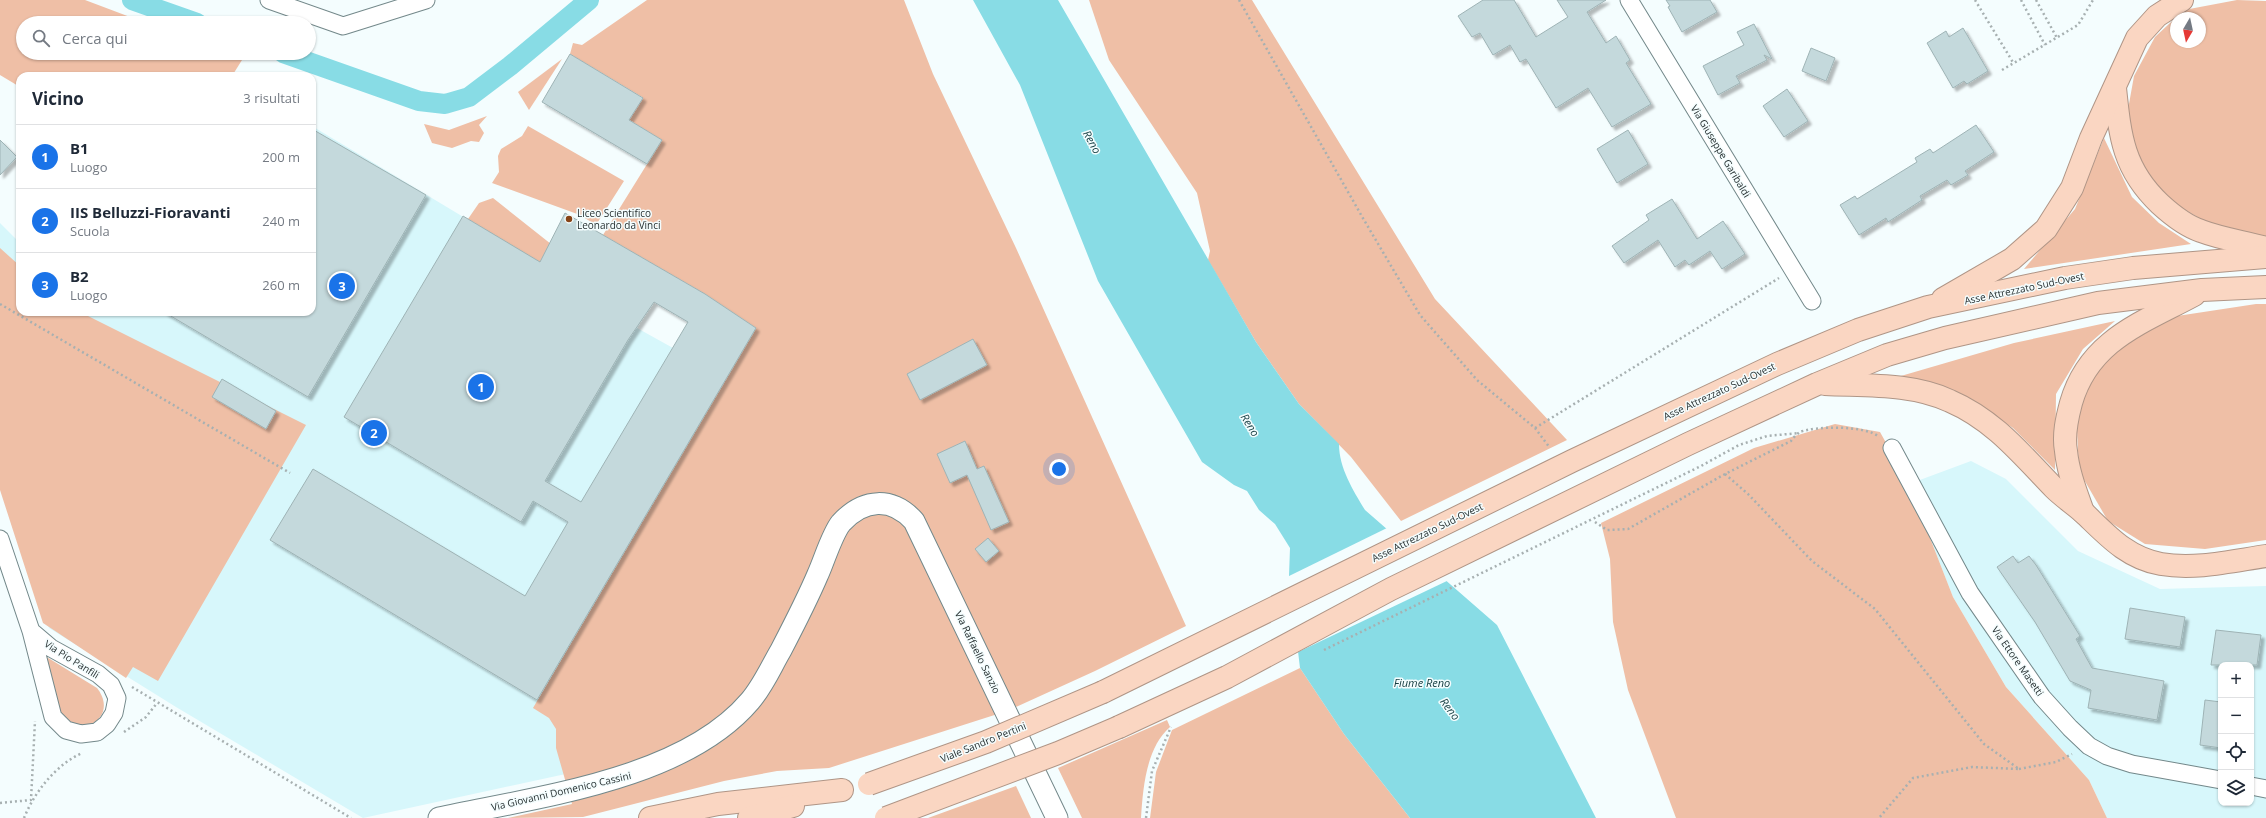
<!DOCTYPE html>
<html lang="it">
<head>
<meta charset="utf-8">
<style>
	:root { --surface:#fff; --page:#f2f2f3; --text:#1f2937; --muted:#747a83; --line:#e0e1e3; --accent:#1a73e8 }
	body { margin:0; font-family:"Open Sans",sans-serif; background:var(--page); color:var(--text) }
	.controls { position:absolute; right:12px; bottom:12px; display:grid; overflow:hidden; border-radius:8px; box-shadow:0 1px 3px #0004 }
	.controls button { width:36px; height:36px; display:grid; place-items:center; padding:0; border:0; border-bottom:1px solid var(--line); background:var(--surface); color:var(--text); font:20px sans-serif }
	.compass { position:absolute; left:2170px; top:12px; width:36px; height:36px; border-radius:50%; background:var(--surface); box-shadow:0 1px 3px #0004; rotate:189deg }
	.you { position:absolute; left:1059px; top:469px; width:14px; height:14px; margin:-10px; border:3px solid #fff; border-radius:50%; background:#1a73e8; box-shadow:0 0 0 6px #1a73e833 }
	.badge { display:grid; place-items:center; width:26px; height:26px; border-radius:50%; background:var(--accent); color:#fff; font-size:13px; font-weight:700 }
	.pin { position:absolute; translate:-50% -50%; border:2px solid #fff; box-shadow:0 1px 4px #0006 }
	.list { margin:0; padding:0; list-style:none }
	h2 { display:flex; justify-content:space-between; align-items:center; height:52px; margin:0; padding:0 16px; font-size:17px }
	h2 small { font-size:13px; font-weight:400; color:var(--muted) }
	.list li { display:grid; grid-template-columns:26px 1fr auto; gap:12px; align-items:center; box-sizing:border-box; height:64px; padding:0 16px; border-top:1px solid var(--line) }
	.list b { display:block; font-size:15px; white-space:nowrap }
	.list p { margin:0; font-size:13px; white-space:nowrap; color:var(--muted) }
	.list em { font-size:13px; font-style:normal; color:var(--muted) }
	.icon { flex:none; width:22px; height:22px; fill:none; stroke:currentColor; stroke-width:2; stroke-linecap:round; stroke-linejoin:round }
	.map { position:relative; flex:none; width:2266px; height:818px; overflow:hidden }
	.search { position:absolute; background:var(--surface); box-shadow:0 1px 3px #0004; left:16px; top:16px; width:300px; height:44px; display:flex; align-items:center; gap:10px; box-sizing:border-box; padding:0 14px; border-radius:22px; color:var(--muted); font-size:15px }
	.panel { position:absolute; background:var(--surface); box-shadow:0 1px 3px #0004; left:16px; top:72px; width:300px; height:244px; border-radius:12px }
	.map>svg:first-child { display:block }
	.built { fill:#d7f7fb; fill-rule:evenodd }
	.green { fill:#efbfa6; fill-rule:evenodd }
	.water { fill:#88dce5 }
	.pier { fill:#f4fdfe }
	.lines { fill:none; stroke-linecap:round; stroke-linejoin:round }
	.canal { stroke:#88dce5; stroke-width:20 }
	.building { fill:#c4d9dc; stroke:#9eb3b5; fill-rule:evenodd; filter:url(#shadow) }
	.minor-casing { stroke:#73888a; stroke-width:19 }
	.tertiary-casing { stroke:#73888a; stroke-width:23 }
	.trunk-casing { stroke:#af9586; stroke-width:24 }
	.path { stroke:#a7b0b1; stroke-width:2.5; stroke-dasharray:2 3; stroke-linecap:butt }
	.minor { stroke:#fff; stroke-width:17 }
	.tertiary { stroke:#fff; stroke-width:21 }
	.trunk { stroke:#fad6c2; stroke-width:22 }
	.trunk-bridge-casing { stroke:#af9586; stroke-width:24; stroke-linecap:butt }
	.trunk-bridge { stroke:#fad6c2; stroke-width:22 }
	.poi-dot { fill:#874317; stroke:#f4fdfe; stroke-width:1.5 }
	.labels { text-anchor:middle; stroke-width:3; stroke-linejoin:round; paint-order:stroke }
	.street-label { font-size:10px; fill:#283132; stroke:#f4fdfe }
	.poi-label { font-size:10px; fill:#283132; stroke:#f4fdfe; text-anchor:start }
	.water-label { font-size:11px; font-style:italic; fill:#123b3f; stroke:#f4fdfe }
</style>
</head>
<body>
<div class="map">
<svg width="2266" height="818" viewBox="0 0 2266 818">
	<defs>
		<filter id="shadow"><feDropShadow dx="3.5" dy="3.5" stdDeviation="1" flood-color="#0004"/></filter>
	</defs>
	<rect width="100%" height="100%" fill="#f4fdfe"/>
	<!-- built -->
	<g class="built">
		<polygon points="312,126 640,323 637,328 673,348 705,294 756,328 722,386 621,762 363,818 176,707 49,628 0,481 0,223 20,243 20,312 312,312"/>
		<path d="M 1971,461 L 2006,479 L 2078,551 L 2160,589 L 2266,586 L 2266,818 L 2107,818 L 2089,780 L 2006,687 L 1953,597 L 1909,484 ZM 2221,665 L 2251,665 L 2251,803 L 2221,803 Z"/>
	</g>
	<!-- green -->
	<g class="green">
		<polygon points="0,0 85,0 146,23 23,23 23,53 225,53 242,60 232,76 20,76 20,87 0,75"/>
		<polygon points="647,0 904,0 933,74 1016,248 1186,626 1095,671 1007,711 829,768 777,771 724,781 583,817 508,818 572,804 556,748 556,729 549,718 533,708 756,328 705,294 603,235 662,140 629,120 642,97 570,54 573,43 582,45"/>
		<polygon points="1089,0 1252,0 1435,299 1567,440 1401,521 1351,457 1299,404 1256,342 1208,260 1210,251 1197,193 1109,60"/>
		<path d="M 2237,0 L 2266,1 L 2266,239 L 2210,224 L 2160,196 L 2135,159 L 2127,115 L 2134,76 L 2155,37 L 2184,10 ZM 2176,18 L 2200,18 L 2200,42 L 2176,42 Z"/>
		<polygon points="562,59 529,110 518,92"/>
		<polygon points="487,116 479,125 484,133 479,142 471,141 452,148 432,143 424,124 449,130"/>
		<polygon points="528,126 624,181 596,225 580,215 492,183 499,172 498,156 501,149 522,136"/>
		<polygon points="2104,138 2132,197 2159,223 2191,244 2024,269 2075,209"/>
		<polygon points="493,198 556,248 652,301 640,323 468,219 479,203"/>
		<polygon points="0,248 20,266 20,312 80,312 306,425 158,681 133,667 126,678 43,623 0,490"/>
		<polygon points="2256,304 2266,304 2266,540 2205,549 2145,544 2108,521 2079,471 2076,410 2103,358 2164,318"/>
		<polygon points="2115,321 2083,349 2056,394 2055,470 2013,428 1957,392 1894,378 2014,343"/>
		<polygon points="1835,424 1880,432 1909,484 1953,597 2006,687 2089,780 2107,818 1676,818 1628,690 1613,622 1610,559 1601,523 1754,448"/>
		<path d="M 45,656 L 97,688 C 119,716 83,741 61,713 Z"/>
		<polygon points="1300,668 1344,734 1410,818 1150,818 1156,772 1172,730"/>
		<path d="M 1167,720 L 1170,727 C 1146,748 1143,788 1141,818 L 1082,818 L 1058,768 Z"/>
		<polygon points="1016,786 1031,818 928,818"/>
	</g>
	<!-- water -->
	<path class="water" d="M 973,0 L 1058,0 L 1256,342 L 1299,404 L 1339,444 C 1339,468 1353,490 1365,510 L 1497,625 L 1596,818 L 1410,818 L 1344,734 L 1300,668 L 1289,576 L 1290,548 L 1275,524 L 1259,510 L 1247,491 L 1234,485 L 1202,462 L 1098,281 L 1020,85 Z"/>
	<!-- pier -->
	<polygon class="pier" points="1387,528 1449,580 1296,653 1287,577"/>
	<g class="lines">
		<!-- canal -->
		<g class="canal">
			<polyline points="132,0 197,23"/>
			<polyline points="283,53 419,101 445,104 469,97 510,66 589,0"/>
		</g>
	</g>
	<!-- building -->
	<g class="building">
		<polygon points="1483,0 1514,0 1536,37 1568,17 1557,0 1606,0 1587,12 1606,43 1616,36 1630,60 1626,63 1651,104 1612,127 1588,88 1556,108 1526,59 1520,62 1510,45 1493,55 1480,33 1472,37 1458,16"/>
		<polygon points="1666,0 1710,0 1717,12 1682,32 1668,7 1670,6"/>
		<polygon points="1754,24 1772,59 1764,55 1767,60 1736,76 1740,83 1718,95 1703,66 1744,45 1737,32"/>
		<polygon points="1963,28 1988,71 1967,84 1964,81 1953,88 1927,43 1946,31 1949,37"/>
		<polygon points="1811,48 1835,58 1826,81 1802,71"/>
		<polygon points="570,54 643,98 629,120 662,140 647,164 542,102"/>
		<polygon points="1787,89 1808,121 1784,137 1763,106"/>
		<polygon points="1976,125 1994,152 1965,171 1968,175 1951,185 1947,180 1920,196 1922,200 1888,222 1886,218 1859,235 1840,205 1855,196 1857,199 1917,162 1915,158 1930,149 1933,153"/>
		<polygon points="312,129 426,195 308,397 164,312 312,312"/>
		<polygon points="1628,130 1648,164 1617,183 1597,149"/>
		<polygon points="0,140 17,157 0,175"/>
		<polygon points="1672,199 1697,239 1723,221 1745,254 1722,269 1710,251 1689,265 1685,260 1675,267 1658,240 1624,263 1612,246 1649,220 1646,215"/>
		<path d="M 565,213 L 705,294 L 756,328 L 537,700 L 270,540 L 313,469 L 525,596 L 568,522 L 533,501 L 521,522 L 344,417 L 463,216 L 540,262 ZM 654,302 L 688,322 L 581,502 L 545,481 L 628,340 Z"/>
		<polygon points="973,339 987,365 920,400 907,374"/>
		<polygon points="222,379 276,411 266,429 212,397"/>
		<polygon points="965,441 977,469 984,466 1009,522 991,530 967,475 950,483 937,454"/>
		<polygon points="988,538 999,551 986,562 975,549"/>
		<polygon points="2013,556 2018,563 2029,556 2036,565 2080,636 2076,639 2092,668 2164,681 2157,720 2088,708 2091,690 2070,681 2035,622 1997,567"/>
		<polygon points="2130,608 2185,617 2180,647 2125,639"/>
		<polygon points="2216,630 2261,635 2257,665 2211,665"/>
		<polygon points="2205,700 2221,702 2221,748 2200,745"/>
	</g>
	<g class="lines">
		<defs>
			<g id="minor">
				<polyline points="269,0 343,26 426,0"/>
				<polyline points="1629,0 1812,301"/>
				<polyline points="1892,448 1970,593 2042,697 2070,728 2089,746 2107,756 2132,764 2221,780"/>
				<polyline points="0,539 31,631 53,717 66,730 81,734 97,732 107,724 114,713 117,698 111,685 98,674 51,648 31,631"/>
				<polyline points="2251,786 2266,789"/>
			</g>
			<path id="tertiary" d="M 439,818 C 536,797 683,780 750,701 C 763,686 771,667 781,650 C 794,625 807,600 818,574 C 824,561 832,534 841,523 C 864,498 892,497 914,521 L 1057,818"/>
			<g id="trunk">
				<path d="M 2115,88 C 2120,136 2123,169 2160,204 C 2172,215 2186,226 2201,231 C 2222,239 2245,242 2266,248"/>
				<polyline points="1943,299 2012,259 2046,229 2072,188 2091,138 2137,38 2157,16 2182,0"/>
				<path d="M 1825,384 C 1866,386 1912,383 1950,401 C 1994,420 2021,454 2054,488 C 2063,497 2074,504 2084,513 C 2107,535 2127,558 2161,564 C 2195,570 2232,561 2266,556"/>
				<path d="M 2083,512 C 2076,492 2068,472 2066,451 C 2063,435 2067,418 2071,403 C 2089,340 2142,323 2194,295"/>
				<polyline points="1103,692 1572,461 1777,364 1858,330 1928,307 2065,278 2133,268 2266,257"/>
				<polyline points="1119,727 1227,677 1391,589 1688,444 1817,384 1887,355 1945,338 2098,303 2202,290 2266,287"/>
				<polyline points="650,818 718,804 842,790"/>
				<polyline points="749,818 793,806"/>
			</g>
		</defs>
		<!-- minor casing -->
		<use href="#minor" class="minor-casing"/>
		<!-- tertiary casing -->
		<use href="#tertiary" class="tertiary-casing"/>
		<!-- trunk casing -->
		<use href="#trunk" class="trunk-casing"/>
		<!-- path -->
		<g class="path">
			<polyline points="1239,0 1364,220 1420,315 1477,380 1535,428 1550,448"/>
			<polyline points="1975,0 2014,64"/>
			<polyline points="2021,0 2045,45"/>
			<polyline points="2036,0 2057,38"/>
			<polyline points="2002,70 2078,25 2093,0"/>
			<polyline points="0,304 290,473"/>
			<polyline points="1535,428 1779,278"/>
			<polyline points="1725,474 1748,494 1812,561 1875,609 1984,744 2019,769 1972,767 1913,778 1879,818"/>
			<path d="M 1595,522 L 1607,530 L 1628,529 L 1725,474 L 1791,441 C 1793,438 1797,434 1800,432 C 1815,426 1866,425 1879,437"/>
			<polyline points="1324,650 1701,466 1739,445 1767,436 1799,433"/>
			<polyline points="132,687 351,818"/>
			<polyline points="124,732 146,717 157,703"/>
			<polyline points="2019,769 2056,762 2072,754"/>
			<polyline points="0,803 31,800 35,721"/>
			<path d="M 24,818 C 35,791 56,765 82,753"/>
			<polyline points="1146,818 1152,771 1171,727"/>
		</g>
		<!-- minor -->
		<use href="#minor" class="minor"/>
		<!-- tertiary -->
		<use href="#tertiary" class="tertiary"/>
		<!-- trunk -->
		<use href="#trunk" class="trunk"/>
		<defs>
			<g id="trunk-bridge">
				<polyline points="869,784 986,742 1103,692"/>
				<polyline points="886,818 1058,753 1119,727"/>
			</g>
		</defs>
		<!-- trunk-bridge casing -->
		<use href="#trunk-bridge" class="trunk-bridge-casing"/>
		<!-- trunk-bridge -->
		<use href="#trunk-bridge" class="trunk-bridge"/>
	</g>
	<!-- markers -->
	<circle class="poi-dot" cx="569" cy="219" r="4"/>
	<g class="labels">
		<!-- street labels -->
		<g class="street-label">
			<text transform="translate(1721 151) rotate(59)" y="4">Via Giuseppe Garibaldi</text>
			<text transform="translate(2024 288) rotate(-12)" y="4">Asse Attrezzato Sud-Ovest</text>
			<text transform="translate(1719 391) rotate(-25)" y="4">Asse Attrezzato Sud-Ovest</text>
			<text transform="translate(1427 532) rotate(-26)" y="4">Asse Attrezzato Sud-Ovest</text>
			<text transform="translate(978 652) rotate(64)" y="4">Via Raffaello Sanzio</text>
			<text transform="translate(72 659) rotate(32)" y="4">Via Pio Panfili</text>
			<text transform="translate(2018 661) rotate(55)" y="4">Via Ettore Masetti</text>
			<text transform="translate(983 742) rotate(-22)" y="4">Viale Sandro Pertini</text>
			<text transform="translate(561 791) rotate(-13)" y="4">Via Giovanni Domenico Cassini</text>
		</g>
		<!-- poi labels -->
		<g class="poi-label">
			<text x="577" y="217">Liceo Scientifico<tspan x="577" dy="12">Leonardo da Vinci</tspan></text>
		</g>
		<!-- water labels -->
		<g class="water-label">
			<text transform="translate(1092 142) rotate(61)" y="4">Reno</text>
			<text transform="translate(1250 425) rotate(58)" y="4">Reno</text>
			<text x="1422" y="687">Fiume Reno</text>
			<text transform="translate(1450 709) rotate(53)" y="4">Reno</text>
		</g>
	</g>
</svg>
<div class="controls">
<button>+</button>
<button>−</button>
<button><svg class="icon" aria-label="locate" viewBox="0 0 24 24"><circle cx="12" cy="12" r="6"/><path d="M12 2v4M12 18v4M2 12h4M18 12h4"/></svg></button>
<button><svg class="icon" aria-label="layers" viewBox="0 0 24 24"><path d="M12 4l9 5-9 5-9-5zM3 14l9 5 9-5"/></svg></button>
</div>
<svg class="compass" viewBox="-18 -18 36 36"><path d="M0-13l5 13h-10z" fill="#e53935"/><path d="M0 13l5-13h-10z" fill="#747a83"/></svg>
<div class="you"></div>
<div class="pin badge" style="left:481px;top:387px">1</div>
<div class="pin badge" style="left:374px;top:433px">2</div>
<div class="pin badge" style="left:342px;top:286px">3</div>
<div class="search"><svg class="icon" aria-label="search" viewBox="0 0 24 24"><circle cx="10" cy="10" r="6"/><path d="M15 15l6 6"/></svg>Cerca qui</div>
<section class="panel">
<h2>Vicino<small>3 risultati</small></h2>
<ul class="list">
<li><span class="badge">1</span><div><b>B1</b><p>Luogo</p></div><em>200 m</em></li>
<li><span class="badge">2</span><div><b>IIS Belluzzi-Fioravanti</b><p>Scuola</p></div><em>240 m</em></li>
<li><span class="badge">3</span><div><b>B2</b><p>Luogo</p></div><em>260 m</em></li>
</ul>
</section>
</div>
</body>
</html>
